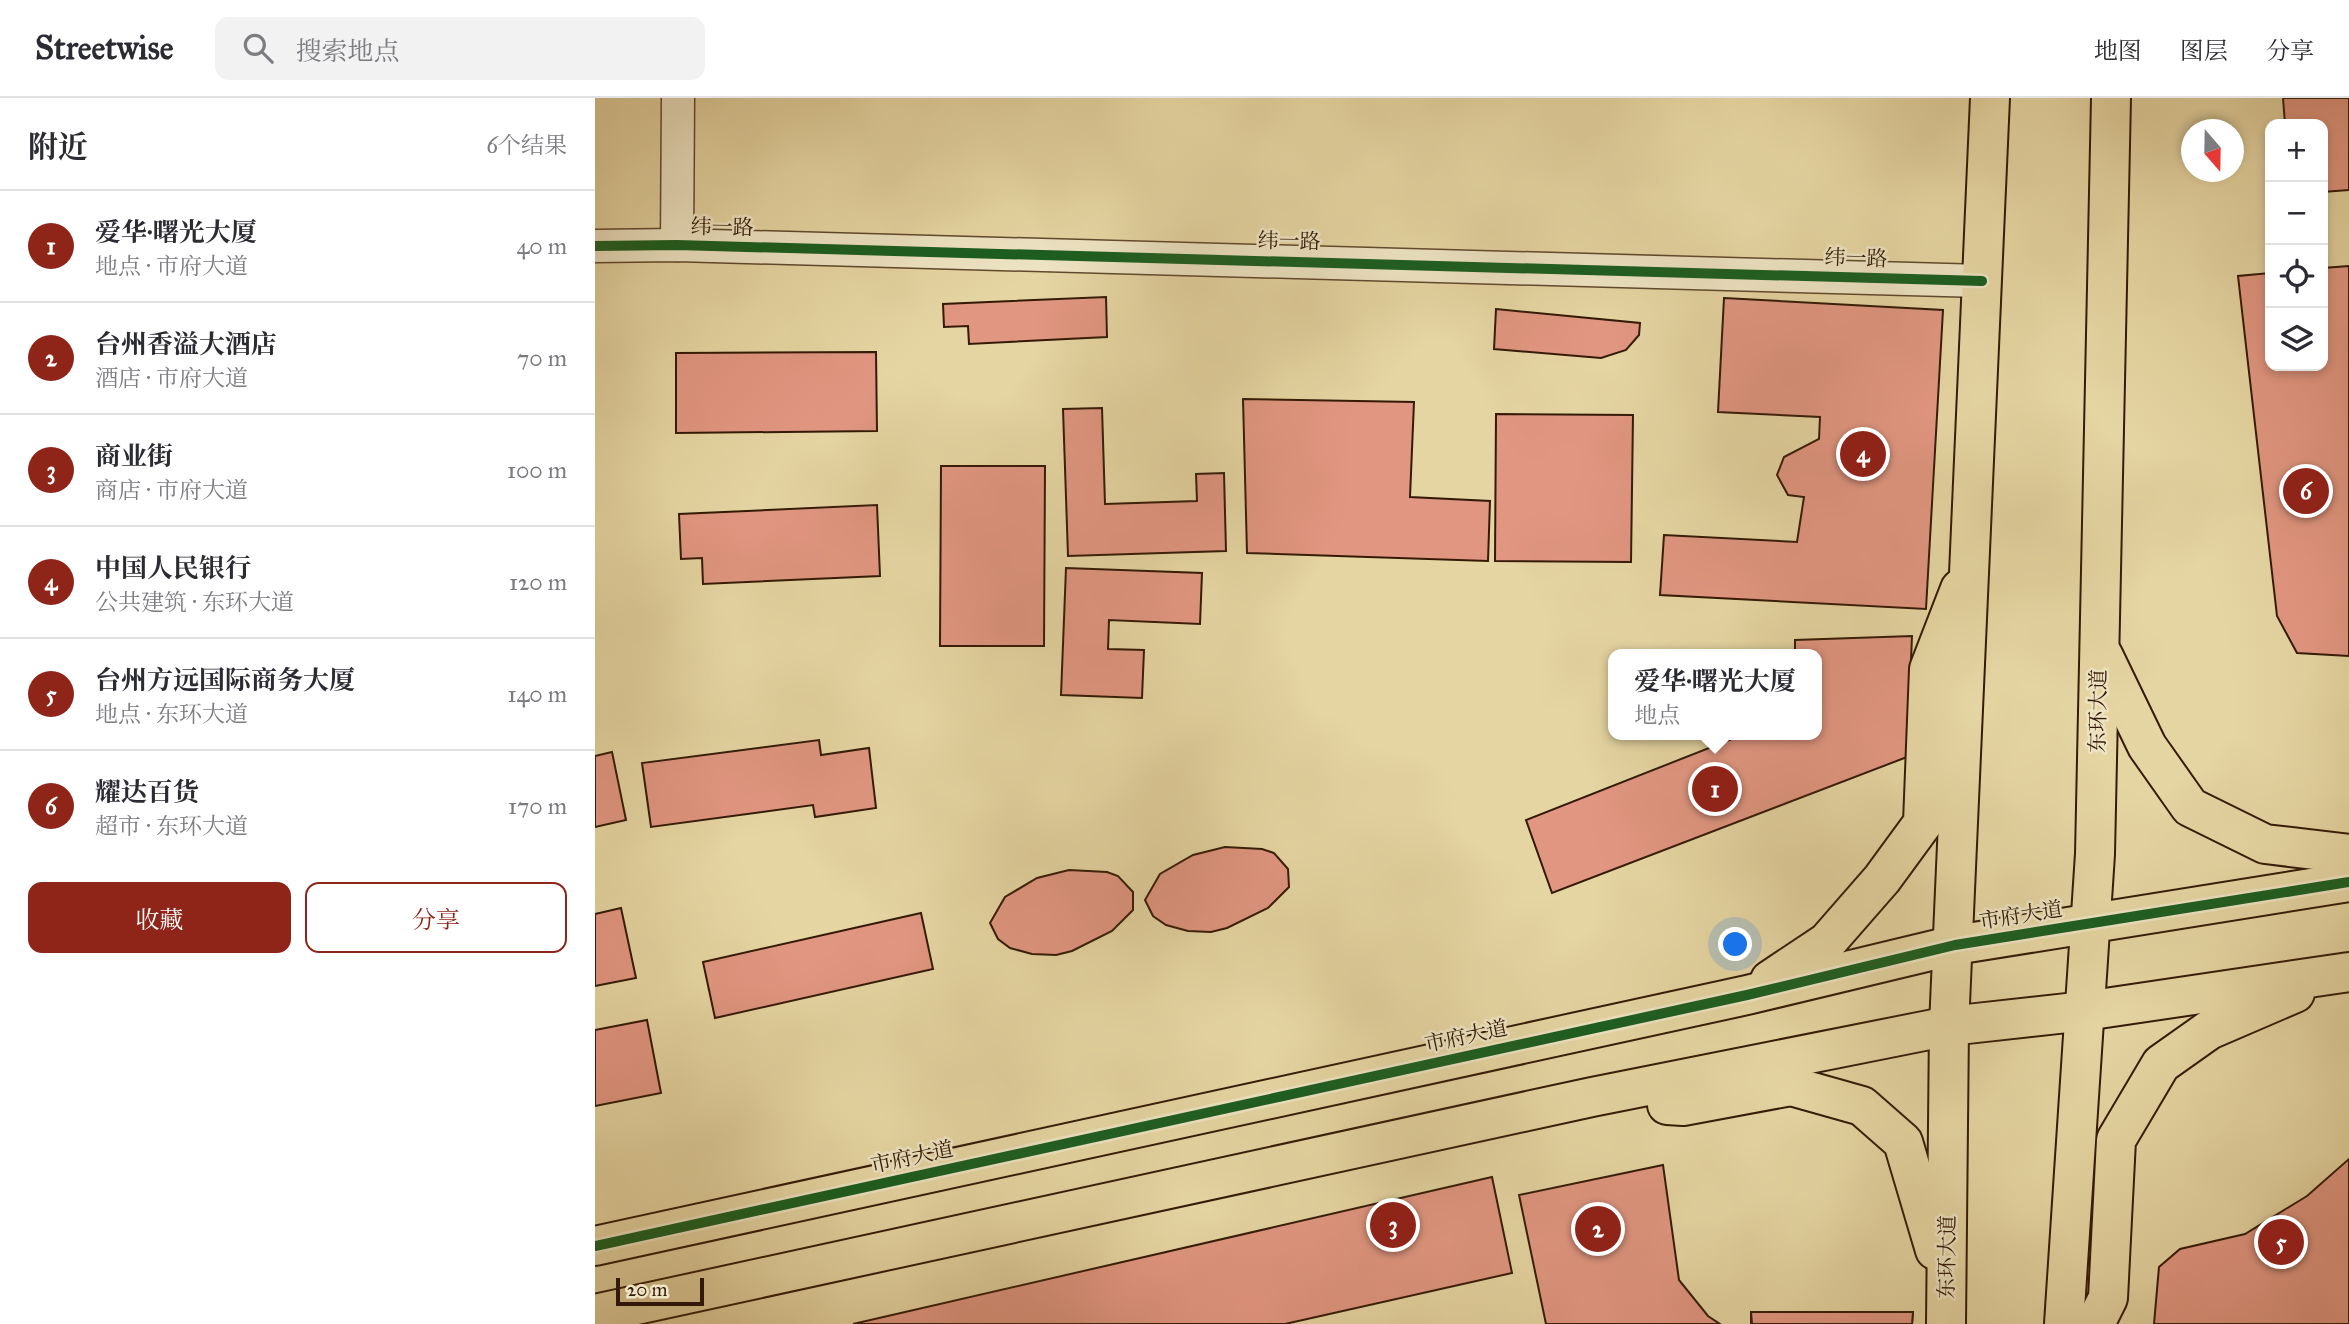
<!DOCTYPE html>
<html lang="zh">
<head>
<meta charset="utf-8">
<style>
	:root { --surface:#fff; --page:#f2f2f3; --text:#2b2b33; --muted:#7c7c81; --line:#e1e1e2; --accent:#8f2418 }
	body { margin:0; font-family:"IM FELL Great Primer","Noto Serif SC",serif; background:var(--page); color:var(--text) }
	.controls { position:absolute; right:21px; top:21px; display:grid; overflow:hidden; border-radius:14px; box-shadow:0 4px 10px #0003 }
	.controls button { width:63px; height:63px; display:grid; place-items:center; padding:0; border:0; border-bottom:2px solid var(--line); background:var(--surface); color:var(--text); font:35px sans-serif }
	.compass { position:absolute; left:1586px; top:21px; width:63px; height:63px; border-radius:50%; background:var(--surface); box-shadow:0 4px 10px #0003; rotate:160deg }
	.scale { position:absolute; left:21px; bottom:18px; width:88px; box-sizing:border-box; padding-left:7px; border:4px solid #341a06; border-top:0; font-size:19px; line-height:24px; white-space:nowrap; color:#341a06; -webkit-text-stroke:5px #eee4c3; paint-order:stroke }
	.you { position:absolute; left:1141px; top:847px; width:24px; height:24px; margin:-18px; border:5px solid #fff; border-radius:50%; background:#1a73e8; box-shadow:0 0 0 10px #1a73e833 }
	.badge { display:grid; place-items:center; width:46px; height:46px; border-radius:50%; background:var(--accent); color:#fff; font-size:23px; font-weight:700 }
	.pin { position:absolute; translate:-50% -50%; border:4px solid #fff; box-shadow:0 2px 7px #0006 }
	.popup { position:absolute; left:1013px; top:551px; width:214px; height:91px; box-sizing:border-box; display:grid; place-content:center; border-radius:14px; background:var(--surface); filter:drop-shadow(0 2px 5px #0005); font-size:23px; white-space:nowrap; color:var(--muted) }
	.popup b { font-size:26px; color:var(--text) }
	.popup::after { content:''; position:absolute; left:50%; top:100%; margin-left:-14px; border:14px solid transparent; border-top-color:var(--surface) }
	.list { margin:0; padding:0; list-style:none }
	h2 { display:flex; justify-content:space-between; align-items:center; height:91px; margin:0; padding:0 28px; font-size:30px }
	h2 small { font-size:23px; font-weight:400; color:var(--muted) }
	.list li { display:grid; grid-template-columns:46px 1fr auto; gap:21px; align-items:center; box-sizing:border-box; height:112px; padding:0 28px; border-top:2px solid var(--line) }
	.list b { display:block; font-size:26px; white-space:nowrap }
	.list p { margin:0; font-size:23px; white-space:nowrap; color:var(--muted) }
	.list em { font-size:23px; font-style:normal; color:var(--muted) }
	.actions { display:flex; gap:14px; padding:21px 28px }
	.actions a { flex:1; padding:16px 0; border:2px solid var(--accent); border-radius:14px; text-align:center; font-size:24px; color:var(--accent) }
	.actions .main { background:var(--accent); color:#fff }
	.icon { flex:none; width:38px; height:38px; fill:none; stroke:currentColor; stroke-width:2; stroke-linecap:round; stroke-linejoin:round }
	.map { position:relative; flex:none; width:1754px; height:1226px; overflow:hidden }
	header { display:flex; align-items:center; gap:42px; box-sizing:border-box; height:98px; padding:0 35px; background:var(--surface); border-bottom:2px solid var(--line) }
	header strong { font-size:33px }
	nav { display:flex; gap:38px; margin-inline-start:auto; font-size:24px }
	.search { width:490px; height:63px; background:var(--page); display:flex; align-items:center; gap:18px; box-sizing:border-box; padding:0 24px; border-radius:14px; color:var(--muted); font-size:26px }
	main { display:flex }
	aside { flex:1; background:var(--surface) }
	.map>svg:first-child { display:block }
	.building { fill:#e19681; stroke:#341a06; stroke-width:2 }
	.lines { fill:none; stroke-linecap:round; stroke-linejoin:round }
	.tertiary-casing { stroke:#60492d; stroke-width:35 }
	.primary-casing { stroke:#341a06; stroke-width:42 }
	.tertiary { stroke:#eee4c3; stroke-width:32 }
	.primary { stroke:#e5d5a2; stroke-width:38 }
	.cycleway-casing { stroke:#eee4c3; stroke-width:15 }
	.cycleway { stroke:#1b5e20; stroke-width:10 }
	.labels { text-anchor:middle; stroke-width:5; stroke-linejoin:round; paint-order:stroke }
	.street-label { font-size:21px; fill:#341a06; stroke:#eee4c3 }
</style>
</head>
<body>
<header>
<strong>Streetwise</strong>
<div class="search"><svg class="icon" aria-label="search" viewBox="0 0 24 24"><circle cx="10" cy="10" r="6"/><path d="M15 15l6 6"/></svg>搜索地点</div>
<nav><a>地图</a><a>图层</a><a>分享</a></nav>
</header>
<main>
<aside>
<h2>附近<small>6个结果</small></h2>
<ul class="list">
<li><span class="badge">1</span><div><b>爱华·曙光大厦</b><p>地点 · 市府大道</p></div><em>40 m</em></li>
<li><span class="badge">2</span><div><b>台州香溢大酒店</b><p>酒店 · 市府大道</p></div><em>70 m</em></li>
<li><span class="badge">3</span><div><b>商业街</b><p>商店 · 市府大道</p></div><em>100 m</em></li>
<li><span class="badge">4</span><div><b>中国人民银行</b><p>公共建筑 · 东环大道</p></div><em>120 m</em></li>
<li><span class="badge">5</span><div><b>台州方远国际商务大厦</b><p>地点 · 东环大道</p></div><em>140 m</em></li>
<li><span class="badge">6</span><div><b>耀达百货</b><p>超市 · 东环大道</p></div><em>170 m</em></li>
</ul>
<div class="actions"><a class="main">收藏</a><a>分享</a></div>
</aside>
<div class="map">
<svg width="1754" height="1226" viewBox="0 0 1754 1226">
	<rect width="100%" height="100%" fill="#e5d5a2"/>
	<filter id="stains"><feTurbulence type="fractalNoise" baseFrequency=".00286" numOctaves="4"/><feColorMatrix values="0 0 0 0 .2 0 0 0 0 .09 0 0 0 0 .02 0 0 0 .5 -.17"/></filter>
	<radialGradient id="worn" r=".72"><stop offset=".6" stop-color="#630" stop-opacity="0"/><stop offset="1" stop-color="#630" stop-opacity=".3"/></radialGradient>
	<!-- building -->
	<g class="building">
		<polygon points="1688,0 1754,0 1754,92 1728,94 1728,26 1690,26"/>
		<polygon points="1754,168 1754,558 1702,555 1682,518 1643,178 1675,175 1675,268 1728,268 1728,170"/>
		<polygon points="511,199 512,239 374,246 373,228 349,229 348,206"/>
		<polygon points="1129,200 1348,212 1331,511 1065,497 1069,437 1202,444 1209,399 1193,397 1182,377 1189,359 1224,341 1225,319 1123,314"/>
		<polygon points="901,211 1045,225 1044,237 1031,252 1006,260 899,251"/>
		<polygon points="281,254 282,333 81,335 81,255"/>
		<polygon points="648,301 819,304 815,399 895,403 893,463 652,455"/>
		<polygon points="507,310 510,406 602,403 601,376 629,375 631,453 473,458 468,311"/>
		<polygon points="901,316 1038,317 1036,464 900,463"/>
		<polygon points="346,368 450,368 449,548 345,548"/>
		<polygon points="282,407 285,478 108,486 107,460 86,461 84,416"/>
		<polygon points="471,470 607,475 605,526 514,522 513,551 549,552 547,600 466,597"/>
		<polygon points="1317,538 1312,659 957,795 931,722 1147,637 1222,637 1222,556 1200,556 1200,542"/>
		<polygon points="224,642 226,657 274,650 281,710 220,719 218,707 56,729 47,665"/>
		<polygon points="17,654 31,722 0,729 0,658"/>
		<polygon points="630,749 667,751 679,755 693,771 694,789 673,810 632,830 616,834 593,833 571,827 558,818 550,802 565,776 598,757"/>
		<polygon points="474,772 512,774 523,778 538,794 538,812 517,833 477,853 461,857 437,856 415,850 403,841 395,825 410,799 442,780"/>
		<polygon points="26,810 41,880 0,888 0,816"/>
		<polygon points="326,815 338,871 120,920 108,864"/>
		<polygon points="52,922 66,995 0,1008 0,932"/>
		<polygon points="1754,1061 1754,1226 1559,1226 1564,1169 1585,1151 1650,1136 1712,1098"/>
		<polygon points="1068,1067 1084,1182 1113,1218 1125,1226 951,1226 924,1097"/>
		<polygon points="897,1079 917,1175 690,1226 258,1226"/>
		<polygon points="1156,1214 1318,1214 1317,1226 1156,1226"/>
		<polygon points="1156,1214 1318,1214 1317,1226 1157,1226"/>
	</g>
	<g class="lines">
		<defs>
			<g id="tertiary">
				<polyline points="82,147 83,0"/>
				<polyline points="0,148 82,147 1387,183"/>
			</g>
			<g id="primary">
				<polyline points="1508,557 1552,648 1595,709 1670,746 1754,756"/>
				<polyline points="1175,882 1232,844 1287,781 1328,725 1334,571 1365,491"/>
				<polyline points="1072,1007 1088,1008 1196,988 1267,1008 1308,1044 1340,1152"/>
				<polyline points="0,1148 1152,897 1360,847 1754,784"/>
				<polyline points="0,1216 997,999 1354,928 1490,913 1754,874"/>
				<polyline points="1351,1226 1354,928 1395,0"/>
				<polyline points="1469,1226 1500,756 1516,0"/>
				<polyline points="1500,1226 1513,1200 1521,1042 1566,966 1614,932 1700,895"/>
			</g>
		</defs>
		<!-- tertiary casing -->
		<use href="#tertiary" class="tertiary-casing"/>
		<!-- primary casing -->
		<use href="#primary" class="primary-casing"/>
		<!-- tertiary -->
		<use href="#tertiary" class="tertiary"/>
		<!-- primary -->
		<use href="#primary" class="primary"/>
		<defs>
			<g id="cycleway">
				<polyline points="0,148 82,147 1387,183"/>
				<polyline points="0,1148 1152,897 1360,847 1754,784"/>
			</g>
		</defs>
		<!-- cycleway casing -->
		<use href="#cycleway" class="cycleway-casing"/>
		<!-- cycleway -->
		<use href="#cycleway" class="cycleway"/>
	</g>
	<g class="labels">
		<!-- street labels -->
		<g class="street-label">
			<text transform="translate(127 129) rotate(1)" y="7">纬一路</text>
			<text transform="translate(694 143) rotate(1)" y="7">纬一路</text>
			<text transform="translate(1261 160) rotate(2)" y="7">纬一路</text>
			<text transform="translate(1503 613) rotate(-89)" y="7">东环大道</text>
			<text transform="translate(1426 817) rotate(-9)" y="7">市府大道</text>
			<text transform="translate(871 938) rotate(-12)" y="7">市府大道</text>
			<text transform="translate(317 1059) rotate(-12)" y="7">市府大道</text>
			<text transform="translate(1352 1159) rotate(-89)" y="7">东环大道</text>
		</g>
	</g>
	<rect width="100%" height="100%" filter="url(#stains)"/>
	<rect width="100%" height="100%" fill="url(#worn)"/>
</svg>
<div class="controls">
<button>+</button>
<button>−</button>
<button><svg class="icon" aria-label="locate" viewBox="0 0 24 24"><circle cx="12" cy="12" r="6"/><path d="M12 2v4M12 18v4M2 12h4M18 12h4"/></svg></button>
<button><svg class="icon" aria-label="layers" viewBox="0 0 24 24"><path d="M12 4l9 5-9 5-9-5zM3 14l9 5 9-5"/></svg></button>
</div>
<svg class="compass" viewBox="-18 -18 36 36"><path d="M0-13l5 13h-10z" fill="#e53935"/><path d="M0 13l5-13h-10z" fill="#7c7c81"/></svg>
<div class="scale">20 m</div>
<div class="you"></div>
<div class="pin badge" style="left:1120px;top:691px">1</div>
<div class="popup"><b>爱华·曙光大厦</b>地点</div>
<div class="pin badge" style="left:1003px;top:1131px">2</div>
<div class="pin badge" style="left:798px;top:1127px">3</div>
<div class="pin badge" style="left:1268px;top:356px">4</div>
<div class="pin badge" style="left:1686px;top:1144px">5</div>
<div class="pin badge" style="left:1711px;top:393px">6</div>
</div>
</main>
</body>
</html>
